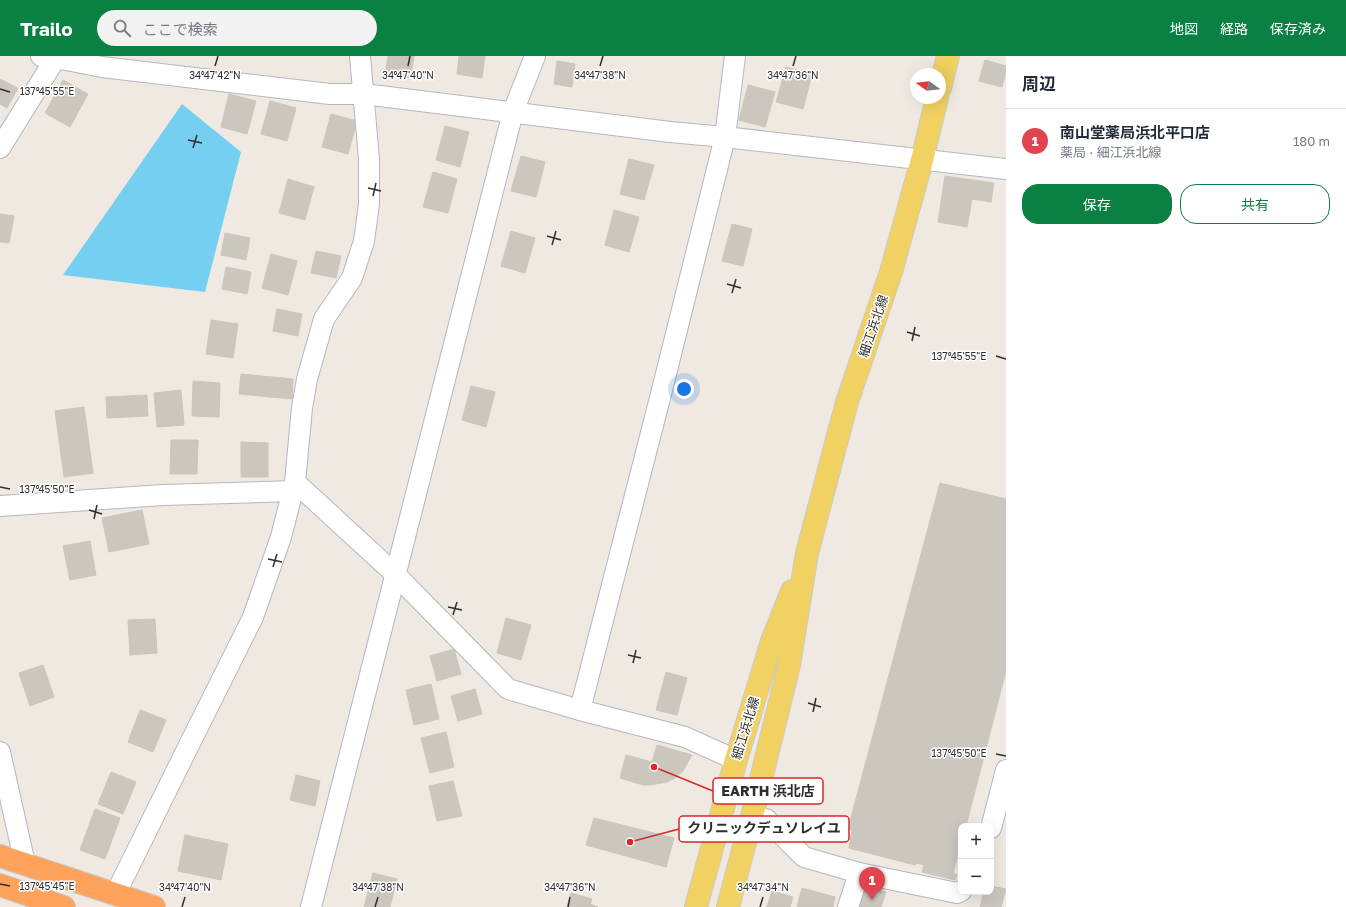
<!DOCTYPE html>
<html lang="ja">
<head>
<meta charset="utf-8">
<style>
	:root { --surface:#fff; --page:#f2f2f3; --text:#1f2937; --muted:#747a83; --line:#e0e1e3; --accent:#0b8043 }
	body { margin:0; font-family:"Golos Text","Noto Sans JP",sans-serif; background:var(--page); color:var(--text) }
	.controls { position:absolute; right:12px; bottom:12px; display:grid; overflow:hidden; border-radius:8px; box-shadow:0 4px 16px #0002 }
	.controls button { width:36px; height:36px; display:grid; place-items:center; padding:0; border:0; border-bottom:1px solid var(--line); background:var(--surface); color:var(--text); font:20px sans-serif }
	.compass { position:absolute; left:910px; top:12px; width:36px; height:36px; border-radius:50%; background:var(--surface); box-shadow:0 4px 16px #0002; rotate:285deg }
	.you { position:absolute; left:684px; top:333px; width:14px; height:14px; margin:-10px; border:3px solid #fff; border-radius:50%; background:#1a73e8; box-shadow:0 0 0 6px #1a73e833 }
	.badge { display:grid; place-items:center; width:26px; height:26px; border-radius:50%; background:var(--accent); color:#fff; font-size:13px; font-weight:700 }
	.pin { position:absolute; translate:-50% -33px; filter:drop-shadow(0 1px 2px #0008) }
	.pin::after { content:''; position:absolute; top:21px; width:14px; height:12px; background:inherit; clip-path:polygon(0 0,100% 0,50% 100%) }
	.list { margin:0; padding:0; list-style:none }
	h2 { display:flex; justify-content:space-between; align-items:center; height:52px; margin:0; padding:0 16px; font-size:17px }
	h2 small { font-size:13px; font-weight:400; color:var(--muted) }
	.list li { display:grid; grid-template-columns:26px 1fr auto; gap:12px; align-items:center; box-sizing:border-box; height:64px; padding:0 16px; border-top:1px solid var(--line) }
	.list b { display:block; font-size:15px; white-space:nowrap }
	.list p { margin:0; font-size:13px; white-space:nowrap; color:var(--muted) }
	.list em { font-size:13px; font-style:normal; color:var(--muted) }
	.actions { display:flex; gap:8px; padding:12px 16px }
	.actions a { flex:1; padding:9px 0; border:1px solid var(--accent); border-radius:16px; text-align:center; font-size:14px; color:var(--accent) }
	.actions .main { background:var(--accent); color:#fff }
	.icon { flex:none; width:22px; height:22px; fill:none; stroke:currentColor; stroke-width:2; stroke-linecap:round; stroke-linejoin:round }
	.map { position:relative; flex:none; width:1006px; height:851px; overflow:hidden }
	header { display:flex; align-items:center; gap:24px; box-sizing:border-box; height:56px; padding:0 20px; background:var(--accent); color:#fff }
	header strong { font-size:19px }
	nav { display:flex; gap:22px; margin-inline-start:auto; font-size:14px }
	.search { width:280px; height:36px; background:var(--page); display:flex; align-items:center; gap:10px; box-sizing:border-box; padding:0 14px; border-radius:22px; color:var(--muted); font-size:15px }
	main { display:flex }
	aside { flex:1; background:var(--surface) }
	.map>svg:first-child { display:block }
	.water { fill:#75cff0 }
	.building { fill:#cbc7bf; stroke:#cbc5ba }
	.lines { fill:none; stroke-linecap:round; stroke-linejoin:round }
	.minor-casing { stroke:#b4b7c1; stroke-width:22 }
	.major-casing { stroke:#c9c9c9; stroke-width:24 }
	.highway-casing { stroke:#c9c9c9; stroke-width:24 }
	.minor { stroke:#fff; stroke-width:20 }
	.major { stroke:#f2d163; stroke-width:22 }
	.highway { stroke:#ffa35c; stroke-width:22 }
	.ticks { fill:none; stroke:#2e2e2e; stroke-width:1.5 }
	.labels { text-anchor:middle; stroke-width:3; stroke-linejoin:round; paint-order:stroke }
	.street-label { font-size:13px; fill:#2e2e2e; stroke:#fff }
	.ticks-label { font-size:10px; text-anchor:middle; fill:#2e2e2e; stroke:#fff; stroke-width:3; stroke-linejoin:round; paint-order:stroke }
	.leader { fill:none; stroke:#d62828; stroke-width:1.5 }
	.callout-dot { fill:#d62828; stroke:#fff; stroke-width:1.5 }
	.callout { fill:#fff; stroke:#d62828; stroke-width:1.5 }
	.callout-label { font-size:14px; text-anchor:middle; font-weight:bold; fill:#2e2e2e }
</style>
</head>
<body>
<header>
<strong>Trailo</strong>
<div class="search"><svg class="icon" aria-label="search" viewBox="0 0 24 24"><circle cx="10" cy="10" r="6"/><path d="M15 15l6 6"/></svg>ここで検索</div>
<nav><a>地図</a><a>経路</a><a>保存済み</a></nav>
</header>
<main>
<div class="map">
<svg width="1006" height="851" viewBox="0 0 1006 851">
	<rect width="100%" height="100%" fill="#efe9e1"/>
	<!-- water -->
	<polygon class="water" points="182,48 241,96 205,236 63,219"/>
	<!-- building -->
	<g class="building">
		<polygon points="388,0 414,0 410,22 385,19"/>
		<polygon points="459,0 485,0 482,22 457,18"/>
		<polygon points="985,4 1006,10 1006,15 1002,31 979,25"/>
		<polygon points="557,5 575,8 572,31 554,28"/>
		<polygon points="786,11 812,18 803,53 776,46"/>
		<polygon points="0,23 18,32 7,52 0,48"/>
		<polygon points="63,24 88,38 70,71 45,57"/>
		<polygon points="748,29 775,36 765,71 739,64"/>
		<polygon points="229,38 256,45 247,78 221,71"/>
		<polygon points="270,45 296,52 287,85 261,78"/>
		<polygon points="331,58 357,65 348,98 322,91"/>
		<polygon points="445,70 469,76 460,111 436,104"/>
		<polygon points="521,100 545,106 536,141 511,135"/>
		<polygon points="629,103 654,109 644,144 620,138"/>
		<polygon points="433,116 457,123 448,157 423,151"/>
		<polygon points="945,120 994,127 991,146 972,143 967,171 938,166"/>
		<polygon points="288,123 314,131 305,164 279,157"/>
		<polygon points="614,154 639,161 629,196 605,189"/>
		<polygon points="0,158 14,160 9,187 0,186"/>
		<polygon points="732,168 752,173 743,210 722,205"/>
		<polygon points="511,175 535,182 525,217 501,210"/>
		<polygon points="225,177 250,182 246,204 221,199"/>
		<polygon points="316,195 341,200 336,222 311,217"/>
		<polygon points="271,198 297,205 288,239 262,232"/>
		<polygon points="226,211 251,216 247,238 222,233"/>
		<polygon points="277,253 302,258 298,280 273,275"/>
		<polygon points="211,264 238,268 233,302 206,298"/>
		<polygon points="241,318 293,323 292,343 239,338"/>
		<polygon points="193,325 220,327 219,361 192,360"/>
		<polygon points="471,330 495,336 486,371 462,364"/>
		<polygon points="181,334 184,369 157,371 154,337"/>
		<polygon points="147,339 148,360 107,362 106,341"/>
		<polygon points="84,351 93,417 64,421 55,355"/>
		<polygon points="171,384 198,384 197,418 170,418"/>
		<polygon points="241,386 268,387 268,421 241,421"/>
		<polygon points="940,427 1006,443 1006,615 966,770 961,770 961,788 953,817 957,819 955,824 922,816 924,809 917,807 915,809 849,792 852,774 848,773"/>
		<polygon points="142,454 149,488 109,496 102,462"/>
		<polygon points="90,485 96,519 70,524 63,490"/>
		<polygon points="506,562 531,569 521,604 497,597"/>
		<polygon points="155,563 157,597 130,599 128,564"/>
		<polygon points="454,593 461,618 437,625 430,600"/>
		<polygon points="43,609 54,641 30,650 19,617"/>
		<polygon points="666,616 687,622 677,659 656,654"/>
		<polygon points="431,628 439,663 414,669 406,634"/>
		<polygon points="475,633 482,658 458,665 451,640"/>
		<polygon points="140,654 166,664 153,696 128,686"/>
		<polygon points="446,676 454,711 430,717 421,682"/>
		<polygon points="657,689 692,699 683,715 675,722 667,726 650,729 643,729 620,722 626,699 652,706"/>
		<polygon points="111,716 136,726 123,758 98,748"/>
		<polygon points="296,719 320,725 315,750 290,744"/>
		<polygon points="453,725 462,760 437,765 429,730"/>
		<polygon points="95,753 120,762 105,803 80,794"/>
		<polygon points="594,762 674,782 666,811 586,789"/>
		<polygon points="185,779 228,788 221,824 178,815"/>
		<polygon points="373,817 397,823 390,851 364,851"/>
		<polygon points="991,830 1006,833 1001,851 980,851 984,836 991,836"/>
		<polygon points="864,831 886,836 881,851 858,851"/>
		<polygon points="802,832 835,841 833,851 797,851"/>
		<polygon points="772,835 793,841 790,851 767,851"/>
		<polygon points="571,837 592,843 590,848 598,851 567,851"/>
	</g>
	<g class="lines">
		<defs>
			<g id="minor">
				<polyline points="41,0 56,2 102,11 330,38 364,38 670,76 725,81 1006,113"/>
				<polyline points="0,92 57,0"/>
				<polyline points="295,426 395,518 508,633 580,654 685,681 736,704"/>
				<polyline points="0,450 163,439 294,435"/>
				<polyline points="580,654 662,334 725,81 735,0"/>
				<polyline points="0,696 25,808"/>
				<polyline points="752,760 766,763 804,801 859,817 957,837 961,835"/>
				<polyline points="991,772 1006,714"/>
				<polyline points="115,839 188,691 253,561 281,481 295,426 302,352 307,323 324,263 352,222 364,185 369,148 369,103 360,0"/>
				<polyline points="311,851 513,56 535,0"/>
				<polyline points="848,851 859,817"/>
			</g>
			<g id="major">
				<polyline points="940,32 948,0"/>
				<polyline points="696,851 736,704 772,585 792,535"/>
				<polyline points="728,851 752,760 789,609 807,497 847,346 891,216 922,104 937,42"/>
			</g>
			<g id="highway">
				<polyline points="0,800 154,851"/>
				<polyline points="0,829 64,851"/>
			</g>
		</defs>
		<!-- minor casing -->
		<use href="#minor" class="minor-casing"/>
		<!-- major casing -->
		<use href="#major" class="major-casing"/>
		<!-- highway casing -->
		<use href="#highway" class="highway-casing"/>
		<!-- minor -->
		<use href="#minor" class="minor"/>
		<!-- major -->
		<use href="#major" class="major"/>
		<!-- highway -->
		<use href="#highway" class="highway"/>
	</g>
	<!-- ticks -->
	<path class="ticks" d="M 215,10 L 218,0M 408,10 L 410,0M 600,10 L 603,0M 793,10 L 796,0M 0,33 L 10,36M 188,84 L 202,87M 193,92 L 197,79M 368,132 L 381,135M 373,140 L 376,127M 547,180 L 561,184M 552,189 L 556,175M 727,228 L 741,232M 732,237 L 736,223M 907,276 L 920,280M 912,285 L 915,271M 996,300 L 1006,303M 0,431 L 10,433M 89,454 L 102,458M 94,463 L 97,449M 268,503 L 282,506M 273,511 L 277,498M 448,551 L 462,554M 453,559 L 457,546M 628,599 L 641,602M 633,607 L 636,594M 808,647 L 821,651M 813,656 L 816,642M 996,698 L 1006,700M 0,828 L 10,830M 182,851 L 185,841M 375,851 L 378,841M 568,851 L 570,841M 760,851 L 763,841"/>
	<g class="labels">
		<!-- street labels -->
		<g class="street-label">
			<text transform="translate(873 270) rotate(-71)" y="5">細江浜北線</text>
			<text transform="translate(745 672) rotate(-73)" y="5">細江浜北線</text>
		</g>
	</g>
	<g class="ticks-label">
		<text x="215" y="23">34°47'42"N</text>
		<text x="408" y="23">34°47'40"N</text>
		<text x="600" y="23">34°47'38"N</text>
		<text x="793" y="23">34°47'36"N</text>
		<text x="47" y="39">137°45'55"E</text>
		<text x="959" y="304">137°45'55"E</text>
		<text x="47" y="437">137°45'50"E</text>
		<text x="959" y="701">137°45'50"E</text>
		<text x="47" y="834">137°45'45"E</text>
		<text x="185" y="835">34°47'40"N</text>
		<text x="378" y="835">34°47'38"N</text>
		<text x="570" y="835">34°47'36"N</text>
		<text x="763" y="835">34°47'34"N</text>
	</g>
	<!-- callouts -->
	<path class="leader" d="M654 711L713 735M630 786L679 773"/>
	<g class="callout-dot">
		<circle cx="654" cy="711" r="4"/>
		<circle cx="630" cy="786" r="4"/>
	</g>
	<g class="callout">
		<rect x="713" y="722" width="110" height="26" rx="4"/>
		<rect x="679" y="760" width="170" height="26" rx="4"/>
	</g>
	<g class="callout-label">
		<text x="768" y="740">EARTH 浜北店</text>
		<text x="764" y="777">クリニックデュソレイユ</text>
	</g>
</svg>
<div class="controls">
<button>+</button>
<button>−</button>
</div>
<svg class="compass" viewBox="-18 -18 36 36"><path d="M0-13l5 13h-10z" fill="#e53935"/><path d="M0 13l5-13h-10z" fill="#747a83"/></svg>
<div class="you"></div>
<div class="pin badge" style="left:872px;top:844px;background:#e0444e">1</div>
</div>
<aside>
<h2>周辺<small></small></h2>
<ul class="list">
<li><span class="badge" style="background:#e0444e">1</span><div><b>南山堂薬局浜北平口店</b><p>薬局 · 細江浜北線</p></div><em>180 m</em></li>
</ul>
<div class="actions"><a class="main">保存</a><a>共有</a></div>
</aside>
</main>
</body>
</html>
